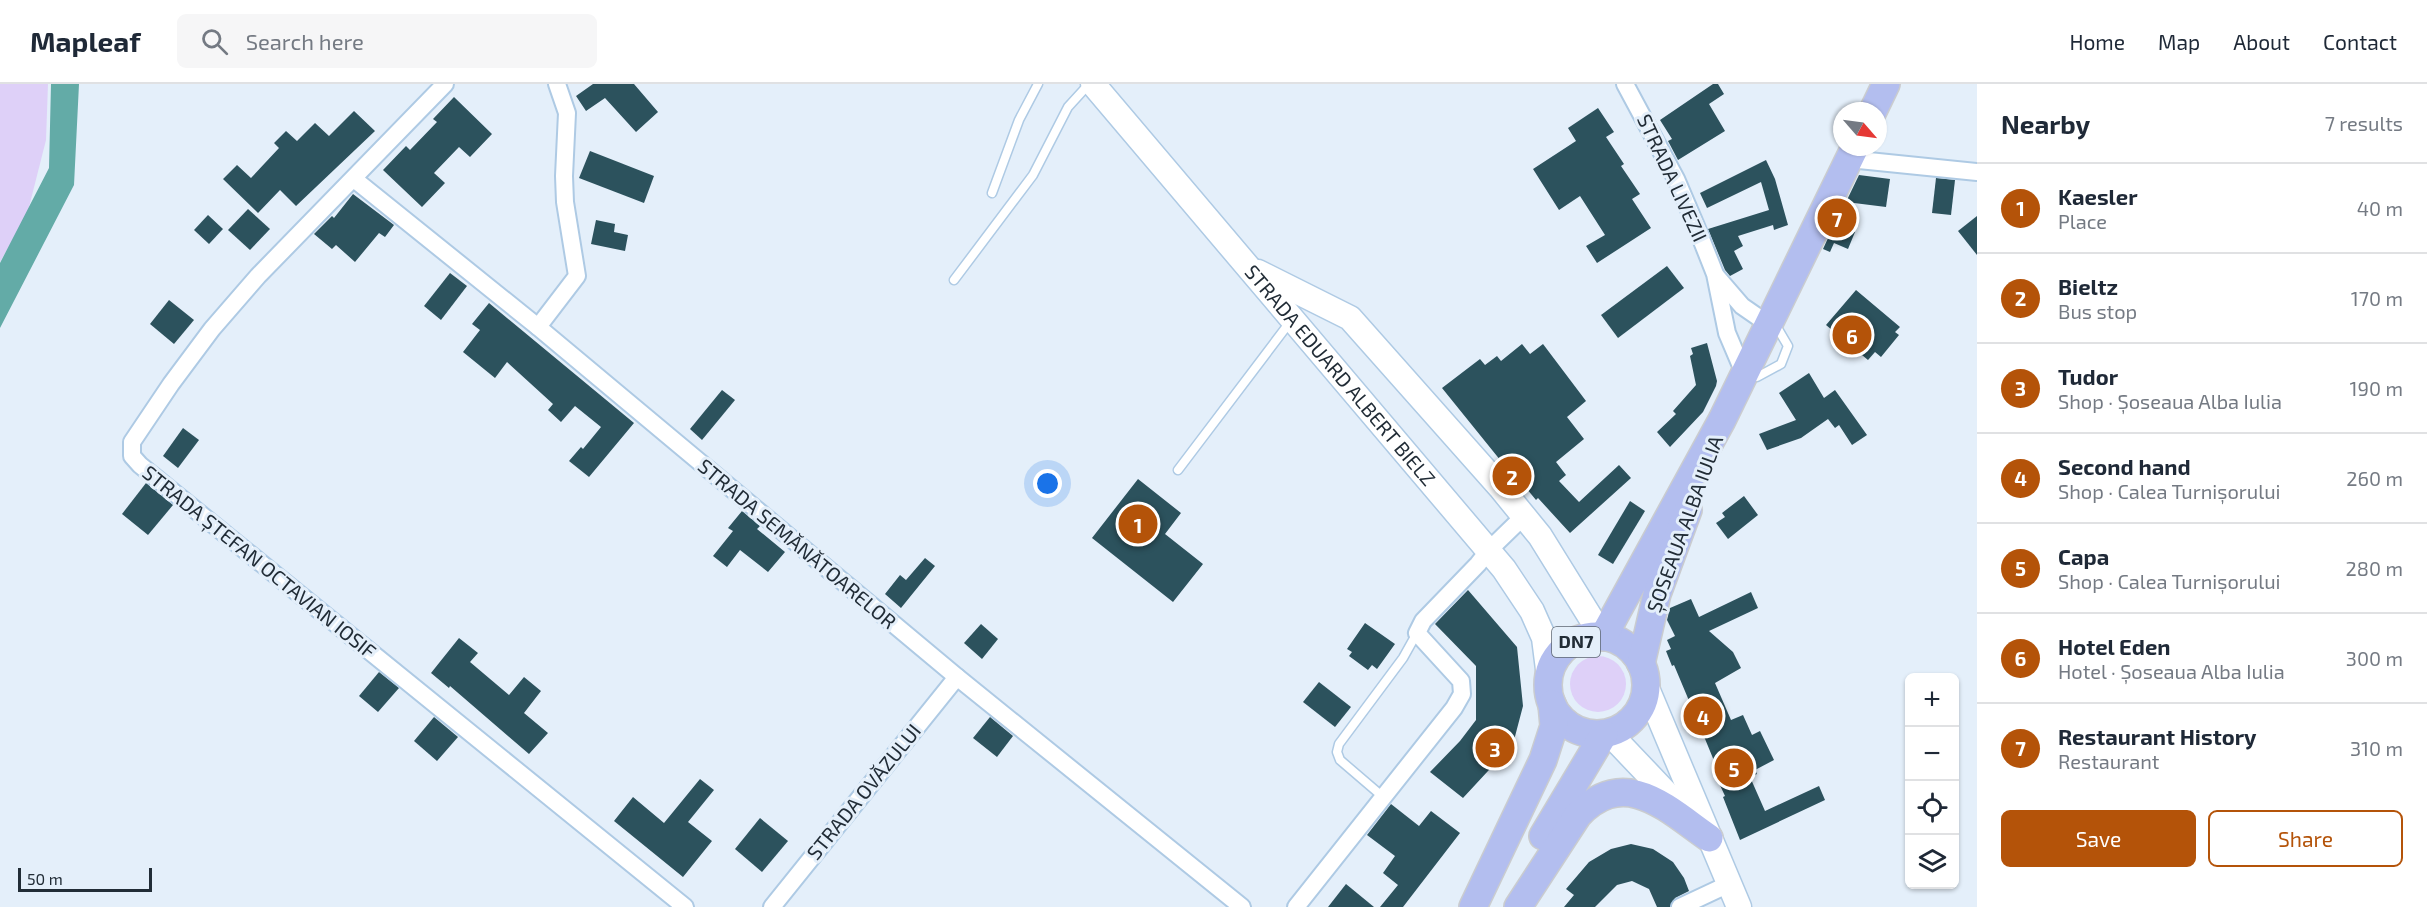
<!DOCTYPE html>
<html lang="en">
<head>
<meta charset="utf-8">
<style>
	:root { --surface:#fff; --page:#f6f6f7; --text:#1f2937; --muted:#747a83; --line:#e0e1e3; --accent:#b45309 }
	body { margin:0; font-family:"Exo 2",sans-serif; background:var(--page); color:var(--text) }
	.controls { position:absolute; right:18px; bottom:18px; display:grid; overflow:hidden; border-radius:9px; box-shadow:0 2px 4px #0004 }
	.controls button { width:54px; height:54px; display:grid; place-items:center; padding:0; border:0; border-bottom:2px solid var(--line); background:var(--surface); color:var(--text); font:30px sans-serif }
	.compass { position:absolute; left:1833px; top:18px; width:54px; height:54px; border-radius:50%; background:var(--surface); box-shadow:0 2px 4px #0004; rotate:118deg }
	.scale { position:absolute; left:18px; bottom:15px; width:134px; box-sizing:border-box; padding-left:6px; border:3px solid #212c36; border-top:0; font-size:16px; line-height:21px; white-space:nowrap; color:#212c36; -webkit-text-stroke:4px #e4effa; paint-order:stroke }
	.you { position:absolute; left:1048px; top:400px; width:21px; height:21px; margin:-15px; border:4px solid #fff; border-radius:50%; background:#1a73e8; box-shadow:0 0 0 9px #1a73e833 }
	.badge { display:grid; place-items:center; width:39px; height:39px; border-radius:50%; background:var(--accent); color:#fff; font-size:20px; font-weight:700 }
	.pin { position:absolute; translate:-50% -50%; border:3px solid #fff; box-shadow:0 2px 6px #0006 }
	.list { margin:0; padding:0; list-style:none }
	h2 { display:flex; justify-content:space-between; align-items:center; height:78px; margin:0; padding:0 24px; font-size:26px }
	h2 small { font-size:20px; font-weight:400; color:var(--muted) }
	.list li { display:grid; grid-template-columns:39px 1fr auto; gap:18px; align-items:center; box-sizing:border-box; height:90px; padding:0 24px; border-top:2px solid var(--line) }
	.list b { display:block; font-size:22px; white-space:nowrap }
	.list p { margin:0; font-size:20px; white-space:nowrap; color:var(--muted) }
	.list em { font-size:20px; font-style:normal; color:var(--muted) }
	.actions { display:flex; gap:12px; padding:18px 24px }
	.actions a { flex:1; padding:14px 0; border:2px solid var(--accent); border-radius:9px; text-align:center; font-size:21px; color:var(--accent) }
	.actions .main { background:var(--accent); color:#fff }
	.icon { flex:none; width:33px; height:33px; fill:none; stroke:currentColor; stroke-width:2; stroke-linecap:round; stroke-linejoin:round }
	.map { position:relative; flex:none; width:1977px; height:823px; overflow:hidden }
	header { display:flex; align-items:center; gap:36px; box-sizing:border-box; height:84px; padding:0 30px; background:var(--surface); border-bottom:2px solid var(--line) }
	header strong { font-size:28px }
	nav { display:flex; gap:33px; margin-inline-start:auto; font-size:21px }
	.search { width:420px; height:54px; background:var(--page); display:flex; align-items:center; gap:15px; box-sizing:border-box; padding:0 21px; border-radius:9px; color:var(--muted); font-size:22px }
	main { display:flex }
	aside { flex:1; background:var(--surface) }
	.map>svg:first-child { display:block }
	.green { fill:#ded0f8 }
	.water { fill:#63aba7 }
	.building { fill:#2c525d }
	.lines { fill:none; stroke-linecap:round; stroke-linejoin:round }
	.lane-casing { stroke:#aecae4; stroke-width:11 }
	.street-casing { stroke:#aecae4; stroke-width:20 }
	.secondary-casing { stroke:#aecae4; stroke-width:27 }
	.primary-casing { stroke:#cacccf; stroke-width:30 }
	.lane { stroke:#fff; stroke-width:8 }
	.street { stroke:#fff; stroke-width:16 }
	.secondary { stroke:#fff; stroke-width:24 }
	.primary { stroke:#b3beef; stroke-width:27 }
	.labels { text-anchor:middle; stroke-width:6; stroke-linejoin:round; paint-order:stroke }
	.shield { fill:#e4effa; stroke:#5c6671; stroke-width:1.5 }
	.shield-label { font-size:18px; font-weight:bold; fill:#212c36 }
	.street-label { font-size:20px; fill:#212c36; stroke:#e4effa }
</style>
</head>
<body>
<header>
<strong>Mapleaf</strong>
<div class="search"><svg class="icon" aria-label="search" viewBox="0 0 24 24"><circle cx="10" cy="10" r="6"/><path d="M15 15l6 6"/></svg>Search here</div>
<nav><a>Home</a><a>Map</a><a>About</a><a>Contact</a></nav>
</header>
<main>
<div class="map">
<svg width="1977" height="823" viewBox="0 0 1977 823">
	<rect width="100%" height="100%" fill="#e4effa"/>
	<!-- green -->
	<g class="green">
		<polygon points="0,0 48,0 46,56 27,131 0,178"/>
		<circle cx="1598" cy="600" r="28"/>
	</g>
	<!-- water -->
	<polygon class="water" points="51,0 79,0 74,101 0,244 0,179 49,84"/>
	<!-- building -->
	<g class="building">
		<polygon points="593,0 634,0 658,28 636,48 605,14 586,27 576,12"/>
		<polygon points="1713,0 1718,0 1724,10 1709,20 1725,47 1678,76 1668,57 1672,55 1660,36"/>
		<polygon points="454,13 492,50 470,73 459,63 434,89 445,99 422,123 383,86 406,62 410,66 437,38 433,35"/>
		<polygon points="1598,24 1614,48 1606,53 1624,80 1621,82 1640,110 1632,115 1651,144 1597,179 1586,162 1605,151 1580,112 1559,126 1533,85 1576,57 1568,44"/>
		<polygon points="354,27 375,47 296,122 280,106 258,129 223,95 237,81 251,94 279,64 274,59 286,47 297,57 315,39 329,52"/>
		<polygon points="590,67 654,92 644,119 579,94"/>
		<polygon points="1766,76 1775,95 1788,141 1774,146 1773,141 1738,152 1743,162 1734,167 1743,185 1730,192 1725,186 1708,145 1769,126 1761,98 1707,124 1700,109"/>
		<polygon points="1859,91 1890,95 1886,123 1846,118"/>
		<polygon points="1936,94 1955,96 1951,131 1932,129"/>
		<polygon points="353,110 394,141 385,153 379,149 355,178 336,161 332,165 314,150 332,132 334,134"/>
		<polygon points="248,125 270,145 250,166 228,146"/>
		<polygon points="208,131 223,145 209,160 194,146"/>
		<polygon points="1977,132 1977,171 1958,147"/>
		<polygon points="596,136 615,140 614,148 628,151 625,167 591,160"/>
		<polygon points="1835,139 1855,148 1848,165 1834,159 1830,168 1823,165"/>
		<polygon points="1667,182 1684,204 1618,254 1601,231"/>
		<polygon points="450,189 467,202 441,236 424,222"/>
		<polygon points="1856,206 1900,243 1895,248 1899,251 1881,273 1875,268 1868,276 1826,241"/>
		<polygon points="169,216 194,236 174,260 150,240"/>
		<polygon points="489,219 634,339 589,393 569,377 581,363 583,365 601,343 575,322 561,338 548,326 553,320 507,278 495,294 463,268 480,246 472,240"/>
		<polygon points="1707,259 1717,297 1716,302 1703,328 1670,363 1657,348 1676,330 1673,327 1696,301 1690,272 1693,270 1691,264"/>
		<polygon points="1522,260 1530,270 1543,260 1586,317 1567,333 1584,355 1556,378 1566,391 1559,397 1579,418 1619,381 1631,394 1570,449 1538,414 1536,416 1507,381 1505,382 1442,304 1480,275 1485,281 1497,272 1501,277"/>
		<polygon points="1809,289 1824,314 1835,306 1867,351 1852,361 1839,341 1835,344 1828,335 1801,354 1767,366 1759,350 1796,336 1779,309"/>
		<polygon points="722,306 735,316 702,356 690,345"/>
		<polygon points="183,344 199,356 178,384 163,372"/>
		<polygon points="1138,395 1181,429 1165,450 1203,480 1173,518 1092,454"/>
		<polygon points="146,399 173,421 148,451 122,430"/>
		<polygon points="1744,412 1758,431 1728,455 1716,439 1725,433 1722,429"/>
		<polygon points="1630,417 1645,427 1613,480 1598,471"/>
		<polygon points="742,427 760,442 757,445 785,468 768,488 740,466 727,483 713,472 733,447 728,444"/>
		<polygon points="925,474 935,482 901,524 885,510 900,491 906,496"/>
		<polygon points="1468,506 1517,563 1523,622 1513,660 1463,714 1430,688 1460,657 1476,636 1476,582 1435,540"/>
		<polygon points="1751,508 1758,524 1709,547 1733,568 1741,584 1715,599 1731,636 1743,631 1752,651 1760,647 1774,676 1755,686 1757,690 1750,693 1765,727 1819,702 1825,716 1740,756 1723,713 1725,712 1713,686 1717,684 1703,650 1674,581 1672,582 1666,567 1671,565 1667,556 1675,552 1667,536 1670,524 1691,515 1699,533"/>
		<polygon points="1365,539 1395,560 1377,585 1372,581 1368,586 1349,572 1352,568 1347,565"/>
		<polygon points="981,540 998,555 982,575 964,559"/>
		<polygon points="459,554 478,569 470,578 509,611 524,593 541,607 524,629 548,649 529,670 450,602 449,604 431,589"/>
		<polygon points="379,588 399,604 378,628 359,612"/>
		<polygon points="1319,598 1351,623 1335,643 1303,618"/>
		<polygon points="434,633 458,653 437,677 414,657"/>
		<polygon points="990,633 1013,652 997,673 973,654"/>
		<polygon points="700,695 714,706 688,738 712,757 683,793 614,737 633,713 664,739"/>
		<polygon points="1391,720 1419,742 1431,727 1460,749 1403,823 1380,823 1398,801 1383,789 1395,772 1367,751"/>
		<polygon points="760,734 788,757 762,788 735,765"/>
		<polygon points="1631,760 1653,765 1673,778 1684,794 1689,807 1675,814 1670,823 1657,823 1649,805 1632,797 1617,801 1595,823 1564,823 1574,811 1566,805 1589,778 1611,765"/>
		<polygon points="1346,800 1374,823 1328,823"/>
	</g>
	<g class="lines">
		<defs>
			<g id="lane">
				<polyline points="992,109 1019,36 1038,0"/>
				<polyline points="954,196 1033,91 1068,23 1089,0"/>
				<polyline points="1750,291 1757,293 1781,280 1788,262 1778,245 1772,242"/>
				<polyline points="1178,386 1290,238"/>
				<polyline points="1382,712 1340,676 1337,668 1339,660 1403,574 1417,549"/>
			</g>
			<g id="street">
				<polyline points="445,0 258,192 212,245 171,300 132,358 132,372 140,381 685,823"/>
				<polyline points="1625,0 1676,95 1696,142 1715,190 1727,249 1744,289"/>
				<polyline points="1849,75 1977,88"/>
				<polyline points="354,95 538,243 957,593 1242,823"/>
				<polyline points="1717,193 1742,222 1768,240"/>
				<polyline points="538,243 577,192 565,118 564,92 567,29 557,0"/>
				<polyline points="772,823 957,593"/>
				<polyline points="1296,823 1454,624 1462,610 1461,597 1417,549 1423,537 1478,480 1489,466 1524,432"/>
				<polyline points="1680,823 1729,800"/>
			</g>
			<g id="secondary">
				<path id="s1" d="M 1093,0 L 1504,485 L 1532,527 L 1544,554 L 1549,593"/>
				<polyline points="1258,188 1350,234 1500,403 1540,452 1602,552"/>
				<polyline points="1646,602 1739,823"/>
				<polyline points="1609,649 1687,731"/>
			</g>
			<g id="primary">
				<polyline points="1873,27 1886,0"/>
				<circle cx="1597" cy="601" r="49"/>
				<polyline points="1603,553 1722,336 1855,63"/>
				<polyline points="1641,580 1657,510 1688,426"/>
				<polyline points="1543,752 1604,650"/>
				<polyline points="1473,823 1543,676 1554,642 1552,620"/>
				<path d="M 1518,823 L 1578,731 C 1625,682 1666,724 1709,754"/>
			</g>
		</defs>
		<!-- lane casing -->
		<use href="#lane" class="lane-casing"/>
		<!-- street casing -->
		<use href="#street" class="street-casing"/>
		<!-- secondary casing -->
		<use href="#secondary" class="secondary-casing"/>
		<!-- primary casing -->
		<use href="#primary" class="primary-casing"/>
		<!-- lane -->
		<use href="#lane" class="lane"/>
		<!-- street -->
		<use href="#street" class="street"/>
		<!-- secondary -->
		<use href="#secondary" class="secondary"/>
		<!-- primary -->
		<use href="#primary" class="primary"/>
	</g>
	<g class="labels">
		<!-- shield labels -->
		<rect class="shield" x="1552" y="543" width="48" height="30" rx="4.5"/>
		<g class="shield-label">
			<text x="1576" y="564">DN7</text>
		</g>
		<!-- street labels -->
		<g class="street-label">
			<text transform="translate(1672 94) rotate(65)" y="7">STRADA LIVEZII</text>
			<text dy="7" stroke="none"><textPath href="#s1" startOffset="382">STRADA EDUARD ALBERT BIELZ</textPath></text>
			<text transform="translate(1685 440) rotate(-70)" y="7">ȘOSEAUA ALBA IULIA</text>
			<text transform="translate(797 460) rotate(40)" y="7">STRADA SEMĂNĂTOARELOR</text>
			<text transform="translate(259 478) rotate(39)" y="7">STRADA ȘTEFAN OCTAVIAN IOSIF</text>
			<text transform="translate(864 708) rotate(-51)" y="7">STRADA OVĂZULUI</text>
		</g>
	</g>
</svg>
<div class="controls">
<button>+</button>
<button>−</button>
<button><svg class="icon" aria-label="locate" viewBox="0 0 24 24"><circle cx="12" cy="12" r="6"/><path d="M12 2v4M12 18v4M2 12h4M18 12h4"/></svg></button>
<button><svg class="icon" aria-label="layers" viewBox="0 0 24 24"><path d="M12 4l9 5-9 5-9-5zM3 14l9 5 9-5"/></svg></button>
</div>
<svg class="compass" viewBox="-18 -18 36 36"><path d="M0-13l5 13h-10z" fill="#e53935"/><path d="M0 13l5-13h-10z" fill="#747a83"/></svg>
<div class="scale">50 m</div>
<div class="you"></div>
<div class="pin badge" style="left:1138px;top:440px">1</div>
<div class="pin badge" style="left:1512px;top:392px">2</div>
<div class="pin badge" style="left:1495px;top:664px">3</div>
<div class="pin badge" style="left:1703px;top:632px">4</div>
<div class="pin badge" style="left:1734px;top:684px">5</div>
<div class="pin badge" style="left:1852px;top:251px">6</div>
<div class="pin badge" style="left:1837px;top:134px">7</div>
</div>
<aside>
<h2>Nearby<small>7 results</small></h2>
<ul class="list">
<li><span class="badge">1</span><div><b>Kaesler</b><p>Place</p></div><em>40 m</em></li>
<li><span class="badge">2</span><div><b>Bieltz</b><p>Bus stop</p></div><em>170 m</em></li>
<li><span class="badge">3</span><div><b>Tudor</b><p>Shop · Șoseaua Alba Iulia</p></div><em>190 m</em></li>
<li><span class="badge">4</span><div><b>Second hand</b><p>Shop · Calea Turnișorului</p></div><em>260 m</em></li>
<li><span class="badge">5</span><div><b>Capa</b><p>Shop · Calea Turnișorului</p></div><em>280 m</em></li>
<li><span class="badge">6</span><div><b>Hotel Eden</b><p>Hotel · Șoseaua Alba Iulia</p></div><em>300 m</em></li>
<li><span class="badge">7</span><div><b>Restaurant History</b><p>Restaurant</p></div><em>310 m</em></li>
</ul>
<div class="actions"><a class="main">Save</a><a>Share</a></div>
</aside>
</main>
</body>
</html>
